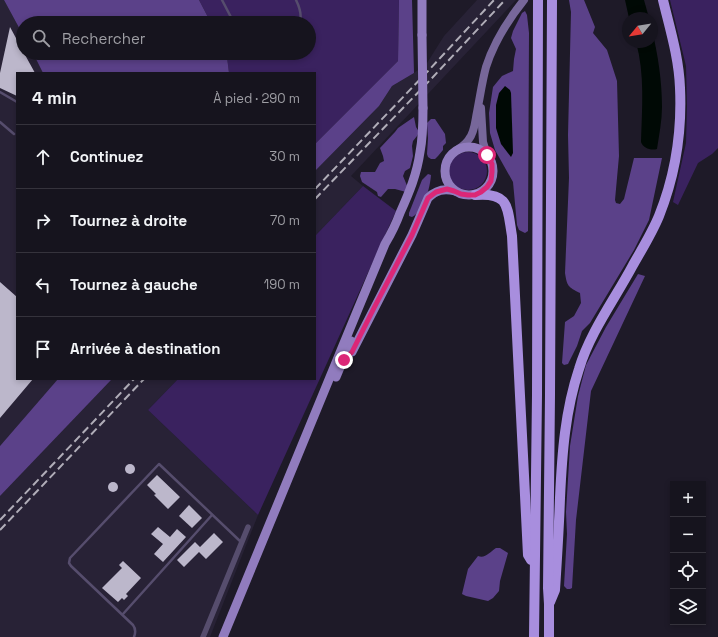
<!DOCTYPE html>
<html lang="fr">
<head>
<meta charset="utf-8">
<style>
	:root { --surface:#16141e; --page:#1f1d27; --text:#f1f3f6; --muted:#9e9ea4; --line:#35333c }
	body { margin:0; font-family:"Space Grotesk",sans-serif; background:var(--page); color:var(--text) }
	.controls { position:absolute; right:12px; bottom:12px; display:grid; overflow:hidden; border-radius:0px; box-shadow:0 2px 6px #0003 }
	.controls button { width:36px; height:36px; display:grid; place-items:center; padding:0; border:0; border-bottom:1px solid var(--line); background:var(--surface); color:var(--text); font:20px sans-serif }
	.compass { position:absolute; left:622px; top:12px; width:36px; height:36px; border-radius:50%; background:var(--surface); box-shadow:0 2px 6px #0003; rotate:240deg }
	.stop { position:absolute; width:12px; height:12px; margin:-9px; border:3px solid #db2777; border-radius:50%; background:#fff }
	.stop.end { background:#db2777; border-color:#fff; box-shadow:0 1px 4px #0008 }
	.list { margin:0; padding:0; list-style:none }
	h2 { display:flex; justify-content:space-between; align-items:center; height:52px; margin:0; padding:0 16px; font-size:17px }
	h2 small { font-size:13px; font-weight:400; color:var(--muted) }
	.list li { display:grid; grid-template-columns:26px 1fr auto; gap:12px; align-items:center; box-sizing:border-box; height:64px; padding:0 16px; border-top:1px solid var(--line) }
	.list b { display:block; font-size:15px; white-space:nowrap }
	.list em { font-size:13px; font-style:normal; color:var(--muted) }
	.icon { flex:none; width:22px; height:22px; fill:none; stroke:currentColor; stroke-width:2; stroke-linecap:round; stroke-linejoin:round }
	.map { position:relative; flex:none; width:718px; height:637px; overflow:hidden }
	.search { position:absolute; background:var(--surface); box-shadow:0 2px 6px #0003; left:16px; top:16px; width:300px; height:44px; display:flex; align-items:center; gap:10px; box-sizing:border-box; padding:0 14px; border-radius:22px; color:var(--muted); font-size:15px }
	.panel { position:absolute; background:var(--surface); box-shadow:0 2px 6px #0003; left:16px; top:72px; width:300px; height:308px; border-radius:0px }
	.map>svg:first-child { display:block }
	.built { fill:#282236 }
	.green { fill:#3a225f }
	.forest { fill:#5b4189 }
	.water { fill:#000905 }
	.building { fill:#bcb7cb }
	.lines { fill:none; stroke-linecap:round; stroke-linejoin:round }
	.lane { stroke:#564d6d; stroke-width:2.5 }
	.street { stroke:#564d6d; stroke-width:5.5 }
	.secondary { stroke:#77679a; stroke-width:8 }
	.primary { stroke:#917cbe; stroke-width:9 }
	.highway { stroke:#a88ede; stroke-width:10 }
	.rail { stroke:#b0adb8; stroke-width:2; stroke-dasharray:8 4; stroke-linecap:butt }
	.primary-bridge { stroke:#917cbe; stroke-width:9 }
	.route { stroke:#db2777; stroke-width:5 }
</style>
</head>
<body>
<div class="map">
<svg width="718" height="637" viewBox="0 0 718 637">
	<rect width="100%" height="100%" fill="#1e1a28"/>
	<!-- built -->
	<g class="built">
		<polygon points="0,0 4,0 23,35 23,53 33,53 43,73 17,73 17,379 58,379 0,446"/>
		<polygon points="477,0 516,0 351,176 363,186 315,236 315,171 379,106 392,86 414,73 427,63 444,36"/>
		<polygon points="112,379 178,379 148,410 258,515 210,637 0,637 0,496"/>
	</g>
	<!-- green -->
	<g class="green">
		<polygon points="199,0 399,0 398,61 315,144 315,73 229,73 227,57 225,53 309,53 309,23 211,23"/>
		<polygon points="670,0 718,0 718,148 712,154 698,163 678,205 673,202 686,143 687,106 686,66"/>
		<circle cx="468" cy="171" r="19"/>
		<polygon points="363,186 396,211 258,515 148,410 178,379 315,379 315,236"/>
	</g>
	<!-- forest -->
	<g class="forest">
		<polygon points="4,0 199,0 211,23 23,23 23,35"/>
		<polygon points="399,0 412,0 414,73 392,86 379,106 315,171 315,144 398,61"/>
		<path d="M 569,0 L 584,0 L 595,27 L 593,33 L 607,50 L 617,81 L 619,156 L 615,200 L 616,203 L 620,204 L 624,199 L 634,158 L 662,158 L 649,220 L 634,250 L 590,323 L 582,331 L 577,346 L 568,364 L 564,365 L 562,363 L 565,322 L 574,316 L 581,303 L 580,293 C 568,287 567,286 565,273 L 569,178 L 568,135 L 571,12 Z"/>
		<polygon points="525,11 527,15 529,33 528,231 525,233 519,230 517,225 513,182 495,150 490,133 489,113 493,87 502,76 513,71 514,59 516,49 511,38 513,31 522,13"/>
		<polygon points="33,53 225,53 227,57 229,73 43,73"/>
		<polygon points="414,117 416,127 419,132 417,136 413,141 412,146 413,156 410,168 405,171 403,176 408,188 406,192 395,189 388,189 381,197 378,196 377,192 362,182 360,176 361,172 375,172 380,163 384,161 383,156 380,148 395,132 398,128"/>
		<polygon points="431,119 435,119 445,134 446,143 443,146 443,150 438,156 435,159 431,159 428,157 427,154 428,138 427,123"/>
		<path d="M 428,174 L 431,175 C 430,188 424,211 412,217 L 409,216 L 409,213 L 422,180 Z"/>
		<polygon points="638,274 645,276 591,391 576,520 572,588 570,589 567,589 564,586 567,534 566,512 570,446 578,396 586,365 606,327"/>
		<polygon points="58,379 112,379 0,496 0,446"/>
		<path d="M 496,548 L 500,548 L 508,553 L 500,581 L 499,591 L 493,598 L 488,601 L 466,596 L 462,594 L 468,569 L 478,556 C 485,559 490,552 496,548 Z"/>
	</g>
	<!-- water -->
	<g class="water">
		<polygon points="625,0 644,0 649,18 629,18"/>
		<path d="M 652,30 C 658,55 662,81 662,107 C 662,121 659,135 657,149 C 651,151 643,148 641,142 C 642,109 645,74 636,42 L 652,42 Z"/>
		<polygon points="505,86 510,90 511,93 513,153 511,157 501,144 496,128 496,105 499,93"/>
	</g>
	<!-- building -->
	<g class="building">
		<polygon points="10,27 23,51 23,53 24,53 35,73 17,73 17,96 0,88 0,73"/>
		<polygon points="0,282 17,297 17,379 33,379 0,418"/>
		<circle cx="130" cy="469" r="5"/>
		<polygon points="157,475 180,497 168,509 154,495 156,494 147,485"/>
		<circle cx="113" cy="487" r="5"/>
		<polygon points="189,505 202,518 192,528 179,516"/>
		<polygon points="158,527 170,537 177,529 186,537 163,562 154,554 163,544 151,534"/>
		<polygon points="214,533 223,542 206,559 199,552 184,567 177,560 195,542 200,547"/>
		<polygon points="123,561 141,578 126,594 128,596 124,600 122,598 118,602 102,588 122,568 119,565"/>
	</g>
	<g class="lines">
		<!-- lane -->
		<g class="lane">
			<polyline points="222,0 234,23"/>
			<path d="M 296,0 C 300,8 302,15 300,23"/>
			<polyline points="0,92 17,102"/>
			<polyline points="0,122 14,134"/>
			<polyline points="123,614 212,515"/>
			<path d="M 134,637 C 136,632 136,629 133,625 L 71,566 L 69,563 L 70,558 L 159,464 L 241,542"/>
		</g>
		<!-- street -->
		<polyline class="street" points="203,637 248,527"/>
		<!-- secondary -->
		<g class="secondary">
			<polyline points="481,108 483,142 487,155"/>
			<path d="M 456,151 C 461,147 466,144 469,139 C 475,131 475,121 477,112 C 480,97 482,82 486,67 C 494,42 508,20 524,0"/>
		</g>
		<!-- primary -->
		<g class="primary">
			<polyline points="422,0 422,35"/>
			<circle cx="469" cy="171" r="24"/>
			<path d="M 352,352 L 412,235 L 428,198 C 436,190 444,188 455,191"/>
			<polyline points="336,377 351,341"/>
			<path d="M 223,637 L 358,309 L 385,244 C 391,234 396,224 400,213 C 409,193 417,174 420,152 C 423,137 423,123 423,108"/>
		</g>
		<!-- highway -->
		<g class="highway">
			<path d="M 475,195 C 510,192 507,207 512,236 L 528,555 L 531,560"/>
			<path d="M 550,602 L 555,590 C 557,559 559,528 560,498 C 562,454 565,411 579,369 C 590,332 615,299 633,265 C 642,249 652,233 659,216 C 675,176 682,131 680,88 C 679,58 670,29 663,0"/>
			<polyline points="534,637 537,395 538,0"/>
			<polyline points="549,637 549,604 548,588 550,395 552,0"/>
		</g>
		<!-- rail -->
		<g class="rail">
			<polyline points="315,189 429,70 494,0"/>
			<polyline points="315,199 433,77 505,0"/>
			<polyline points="0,520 134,379"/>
			<polyline points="0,530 144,379"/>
		</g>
		<!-- primary-bridge -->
		<polyline class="primary-bridge" points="422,35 423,108"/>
	</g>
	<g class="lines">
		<!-- route -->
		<polyline class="route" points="344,360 352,352 374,308 412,235 428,198 436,192 447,189 454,191 461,194 468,195 475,195 481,192 487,187 491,181 492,172 492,164 487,155"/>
	</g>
</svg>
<div class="controls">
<button>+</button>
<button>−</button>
<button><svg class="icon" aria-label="locate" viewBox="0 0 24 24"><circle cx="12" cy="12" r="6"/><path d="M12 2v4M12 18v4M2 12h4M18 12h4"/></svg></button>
<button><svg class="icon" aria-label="layers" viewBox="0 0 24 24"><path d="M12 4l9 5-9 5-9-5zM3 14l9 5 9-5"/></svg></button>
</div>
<svg class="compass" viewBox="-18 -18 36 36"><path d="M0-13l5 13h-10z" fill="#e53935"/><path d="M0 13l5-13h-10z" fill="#9e9ea4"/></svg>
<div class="stop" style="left:487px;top:155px"></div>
<div class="stop end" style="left:344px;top:360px"></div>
<div class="search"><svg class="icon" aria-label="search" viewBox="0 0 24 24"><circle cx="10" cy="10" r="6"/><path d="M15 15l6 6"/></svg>Rechercher</div>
<section class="panel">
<h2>4 min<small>À pied · 290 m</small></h2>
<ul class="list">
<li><svg class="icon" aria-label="ahead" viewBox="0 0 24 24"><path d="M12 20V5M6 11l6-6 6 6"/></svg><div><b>Continuez</b></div><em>30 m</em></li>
<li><svg class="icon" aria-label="right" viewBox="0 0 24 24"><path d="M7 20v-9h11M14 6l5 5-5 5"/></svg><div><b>Tournez à droite</b></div><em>70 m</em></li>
<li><svg class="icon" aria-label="left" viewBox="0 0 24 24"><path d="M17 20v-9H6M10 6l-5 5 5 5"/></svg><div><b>Tournez à gauche</b></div><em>190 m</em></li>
<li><svg class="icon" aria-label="arrive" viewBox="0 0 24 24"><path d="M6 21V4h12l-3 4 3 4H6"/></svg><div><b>Arrivée à destination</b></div></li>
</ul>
</section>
</div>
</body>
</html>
